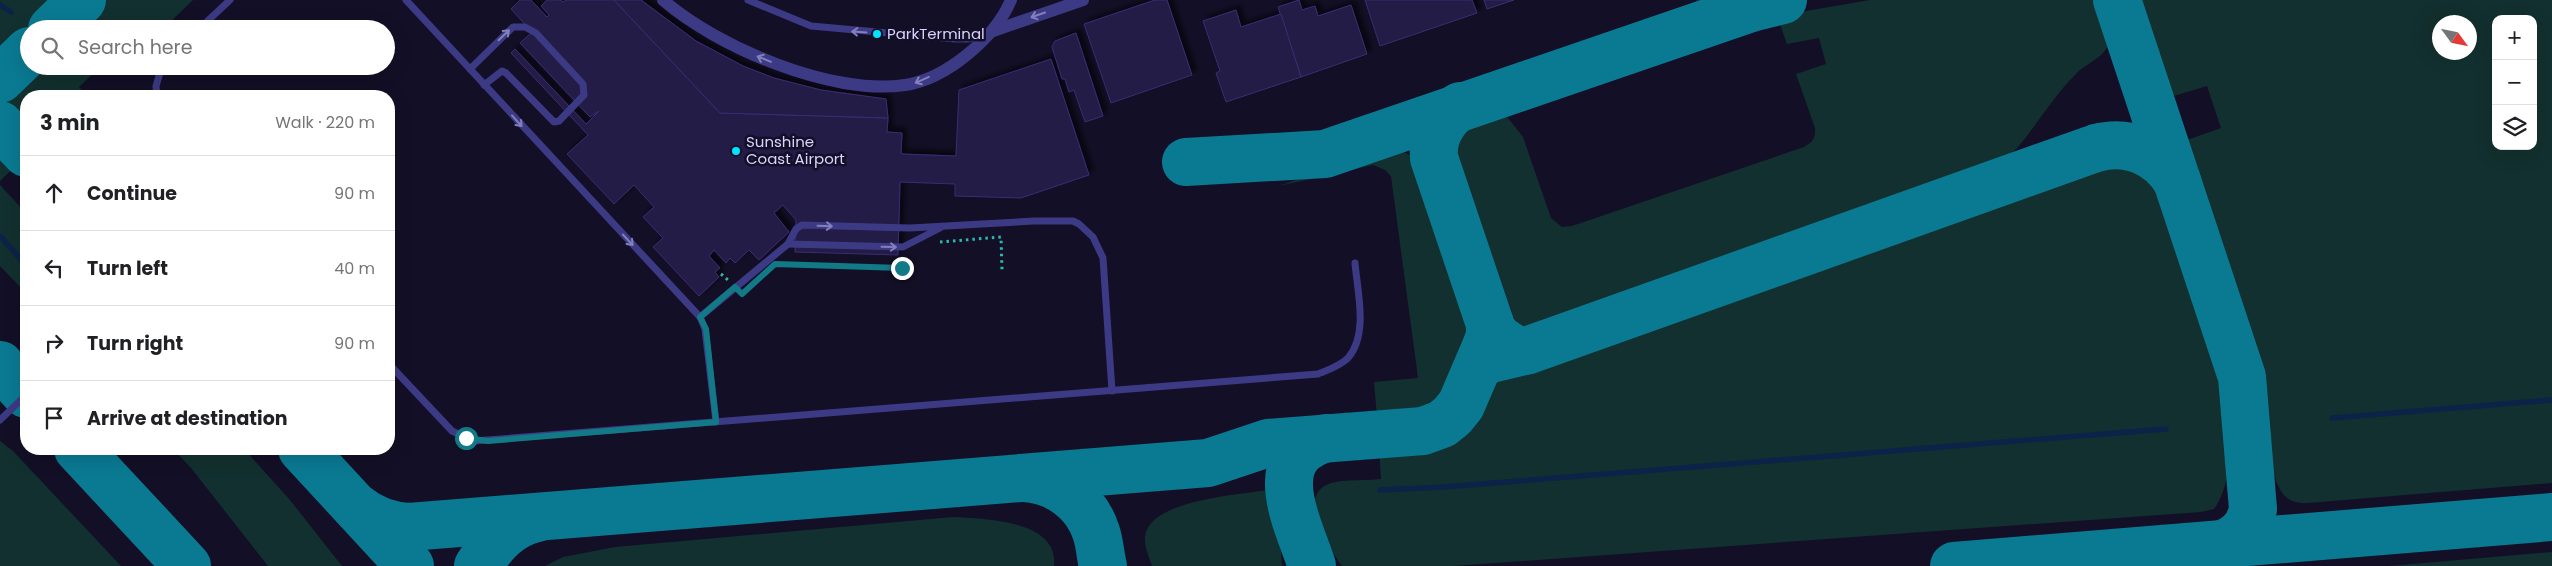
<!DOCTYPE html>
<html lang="en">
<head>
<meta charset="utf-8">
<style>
	:root { --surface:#fff; --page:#f6f6f6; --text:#202124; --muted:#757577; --line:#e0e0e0 }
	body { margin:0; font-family:Poppins,sans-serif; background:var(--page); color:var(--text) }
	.controls { position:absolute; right:15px; top:15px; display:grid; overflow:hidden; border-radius:10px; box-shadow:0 5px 20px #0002 }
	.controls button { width:45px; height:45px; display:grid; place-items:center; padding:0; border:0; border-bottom:1px solid var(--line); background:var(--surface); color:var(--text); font:25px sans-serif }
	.compass { position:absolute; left:2432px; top:15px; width:45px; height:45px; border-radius:50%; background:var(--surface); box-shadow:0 5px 20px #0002; rotate:123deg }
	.stop { position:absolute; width:15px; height:15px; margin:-11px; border:4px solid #127987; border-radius:50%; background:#fff }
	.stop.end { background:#127987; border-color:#fff; box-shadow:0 1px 5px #0008 }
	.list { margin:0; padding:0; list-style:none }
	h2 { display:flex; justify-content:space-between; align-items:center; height:65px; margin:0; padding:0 20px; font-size:21px }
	h2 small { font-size:16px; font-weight:400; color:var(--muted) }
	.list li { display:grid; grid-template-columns:32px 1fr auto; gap:15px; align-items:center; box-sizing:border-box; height:75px; padding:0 20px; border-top:1px solid var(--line) }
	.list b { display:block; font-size:19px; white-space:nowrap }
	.list em { font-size:16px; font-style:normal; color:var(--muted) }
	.icon { flex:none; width:28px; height:28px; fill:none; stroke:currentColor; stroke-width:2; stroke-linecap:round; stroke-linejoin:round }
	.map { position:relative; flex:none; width:2552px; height:566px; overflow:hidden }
	.search { position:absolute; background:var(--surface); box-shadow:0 5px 20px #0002; left:20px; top:20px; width:375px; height:55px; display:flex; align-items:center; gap:12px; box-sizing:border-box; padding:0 18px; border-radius:28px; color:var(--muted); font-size:19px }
	.panel { position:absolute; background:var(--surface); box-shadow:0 5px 20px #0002; left:20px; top:90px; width:375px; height:365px; border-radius:20px }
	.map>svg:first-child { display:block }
	.green { fill:#12302f; fill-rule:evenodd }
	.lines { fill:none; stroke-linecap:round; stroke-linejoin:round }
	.stream { stroke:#0c2248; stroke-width:5.5 }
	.taxiway { stroke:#0a7a92; stroke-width:48 }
	.building { fill:#241b47; stroke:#3b2d73; filter:url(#shadow) }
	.path { stroke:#2fb8b0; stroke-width:3; stroke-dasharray:2.5 4; stroke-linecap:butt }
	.lane { stroke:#3d3a85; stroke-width:7 }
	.street { stroke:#3d3a85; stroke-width:12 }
	.oneway { stroke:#837fbc }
	.route { stroke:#127987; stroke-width:6 }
	.poi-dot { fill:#00e5ff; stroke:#130f26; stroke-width:2 }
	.labels { text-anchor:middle; stroke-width:5; stroke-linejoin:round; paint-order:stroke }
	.poi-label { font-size:15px; fill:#d9d4ff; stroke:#130f26; text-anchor:start }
</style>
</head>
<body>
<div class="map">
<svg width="2552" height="566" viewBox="0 0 2552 566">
	<defs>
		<filter id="shadow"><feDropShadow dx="4.5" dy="-4.5" stdDeviation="2.5" flood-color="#0009"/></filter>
	</defs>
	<rect width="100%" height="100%" fill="#130f26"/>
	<!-- green -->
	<g class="green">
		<polygon points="0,0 59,0 55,7 34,29 29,29 29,34 0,62"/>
		<polygon points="98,0 193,0 163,29 68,29"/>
		<path d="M 1870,0 L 2099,0 L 2110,40 C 2106,58 2087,62 2076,74 C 2045,104 2026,148 1990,173 L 1540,332 L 1517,330 L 1507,322 L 1450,159 C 1446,122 1472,117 1500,108 L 1523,137 L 1551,218 L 1562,227 L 1572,226 L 1804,147 C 1812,142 1816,139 1815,128 L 1796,74 L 1826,64 L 1819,38 L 1787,44 L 1777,16 Z"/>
		<path d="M 2132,0 L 2552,0 L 2552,483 L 2308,503 C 2300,503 2293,503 2286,497 C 2266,479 2266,406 2259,378 L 2181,142 L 2221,128 L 2207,86 L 2167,98 ZM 2496,19 L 2533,19 L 2533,146 L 2496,146 ZM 2440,22 L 2470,22 L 2470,52 L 2440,52 Z"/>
		<polygon points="31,66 101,66 79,87 87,96 26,96 26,135 15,121 5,103 12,86"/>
		<polygon points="0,141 20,162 0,181"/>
		<path d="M 1385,148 C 1402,148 1413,155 1422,169 L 1473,314 C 1474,320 1475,327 1474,333 C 1472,351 1450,398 1433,406 C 1417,415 1395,414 1377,417 L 1374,382 L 1418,378 L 1391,176 L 1385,170 L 1373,165 L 1279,186 Z"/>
		<path d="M 2108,159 C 2141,161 2156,177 2170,206 C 2192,275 2260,445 2214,509 L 2201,512 L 1454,566 L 1342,566 C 1329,548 1294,495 1331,483 C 1346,479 1365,481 1381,479 L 1379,448 C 1454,443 1460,444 1492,373 L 2090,162 Z"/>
		<polygon points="0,185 26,213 26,293 0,266"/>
		<polygon points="0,441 13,451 121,566 0,566"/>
		<polygon points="173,449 244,449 290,500 342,566 268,566 191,468"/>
		<path d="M 1267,490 L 1280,541 L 1282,566 L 1152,566 C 1149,557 1144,546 1145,536 C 1150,500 1238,495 1267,490 Z"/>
		<path d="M 953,517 C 986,519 1059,520 1054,566 L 545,566 L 563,557 L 615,547 Z"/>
		<polygon points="2552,552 2552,566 2389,566"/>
	</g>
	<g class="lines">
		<!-- stream -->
		<g class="stream">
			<polyline points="0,5 11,12"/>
			<polyline points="0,236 26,265"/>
			<polyline points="2332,418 2552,400"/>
			<polyline points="1380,490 1444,487 2166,429"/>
		</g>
		<!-- taxiway -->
		<g class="taxiway">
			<path d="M 2117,0 L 2242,377 L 2253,509 C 2250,526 2239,539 2222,544"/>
			<polyline points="52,29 82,0"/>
			<polyline points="0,79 29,51"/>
			<path d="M 1460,106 C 1442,119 1432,136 1434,158 L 1492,330 L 1499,339 L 1511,347"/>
			<polyline points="0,125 26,153"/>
			<polyline points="1186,162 1325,154 1751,8 1783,0"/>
			<polyline points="0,365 26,394"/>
			<path d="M 1479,365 L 1490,359 L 1529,350 L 2096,148 C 2129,139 2160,153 2177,181"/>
			<polyline points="78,449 187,566"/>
			<polyline points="302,449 410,566"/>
			<path d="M 1023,478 C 1056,479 1086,501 1096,532 C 1100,543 1100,555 1103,566"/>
			<path d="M 356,507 C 372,520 389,526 409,527 L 1208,463 L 1268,443 L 1423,431 L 1442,424 L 1452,416 L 1461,405 L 1485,349 L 1490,336 L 1490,324"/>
			<path d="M 478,566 C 493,543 509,524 537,518"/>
			<path d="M 1312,566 C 1298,523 1261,456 1327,438"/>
			<polyline points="1954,566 2552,517"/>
		</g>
	</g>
	<!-- building -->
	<g class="building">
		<polygon points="520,0 531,0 547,17 549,15 541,6 547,0 561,0 563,2 566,0 614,0 720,113 888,118 887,132 902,133 901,154 956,156 959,90 1051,59 1089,175 1021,198 955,196 955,184 900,182 898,255 795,252 796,220 783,205 774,213 789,232 759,260 749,250 735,263 730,258 726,263 714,250 709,256 720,268 715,272 719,277 699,296 653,247 663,238 643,217 654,207 634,185 614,204 567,154 588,135 511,53 515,49 586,124 599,111 590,117 520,43 532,32 511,9"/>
		<polygon points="614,0 641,0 696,41 743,66 774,78 821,90 886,99 888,118 720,113"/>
		<polygon points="1155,0 1167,0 1192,75 1111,103 1084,24"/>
		<polygon points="1299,0 1302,10 1315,6 1318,16 1351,5 1367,54 1301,77 1278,7"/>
		<polygon points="1365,0 1472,0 1477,13 1380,46"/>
		<polygon points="1484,0 1514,0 1487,9"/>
		<polygon points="1236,10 1241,27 1281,14 1301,77 1226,102 1216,73 1220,71 1203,21"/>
		<polygon points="1076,33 1103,116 1085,122 1074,90 1069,92 1065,79 1062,79 1052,47 1055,41"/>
	</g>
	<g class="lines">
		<!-- path -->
		<g class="path">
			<polyline points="940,242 1001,237 1002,270"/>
			<polyline points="782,265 902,268 903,257"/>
			<polyline points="721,274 728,280"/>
		</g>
		<!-- lane -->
		<g class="lane">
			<polyline points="406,0 700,317 705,329 716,422"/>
			<polyline points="748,0 811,26 955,39 969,39 986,34"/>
			<polyline points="199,29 230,0"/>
			<polyline points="470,69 513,27 525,27 536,33 583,84 584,95 559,121 554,122 506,73 502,71 484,85"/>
			<polyline points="157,96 156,86 162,66"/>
			<polyline points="788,244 903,247 940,228"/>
			<polyline points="700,317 788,244 796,229 802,225 910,228 1034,221 1073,221 1079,224 1093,237 1103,258 1112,391"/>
			<path d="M 389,364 L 452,431 L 474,441 L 1318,374 C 1328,370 1340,366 1348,358 C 1369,334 1357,290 1355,263"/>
			<polyline points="0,420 26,395"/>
		</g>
		<!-- street -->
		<g class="street">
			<path d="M 663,0 C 717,47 832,96 905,85 C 946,79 995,38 1011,0"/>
			<polyline points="993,31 1083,0"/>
		</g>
	</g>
	<!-- one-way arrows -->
	<defs><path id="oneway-shaft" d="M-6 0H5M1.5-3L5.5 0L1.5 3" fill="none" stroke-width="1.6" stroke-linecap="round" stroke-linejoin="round" transform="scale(1.25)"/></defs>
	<g class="oneway">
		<use href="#oneway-shaft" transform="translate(1038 15) rotate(161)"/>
		<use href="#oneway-shaft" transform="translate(859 32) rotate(-176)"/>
		<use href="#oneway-shaft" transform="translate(504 35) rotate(-44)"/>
		<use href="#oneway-shaft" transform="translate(764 59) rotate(-158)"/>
		<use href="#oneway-shaft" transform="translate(922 80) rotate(156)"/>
		<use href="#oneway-shaft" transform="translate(517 121) rotate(48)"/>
		<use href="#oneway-shaft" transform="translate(825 226) rotate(2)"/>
		<use href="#oneway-shaft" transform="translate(628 240) rotate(47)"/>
		<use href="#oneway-shaft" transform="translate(889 247) rotate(1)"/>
	</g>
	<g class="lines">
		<!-- route -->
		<polyline class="route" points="466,438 488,441 716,422 706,329 700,317 735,287 742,294 775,264 902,268"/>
	</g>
	<!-- markers -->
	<g class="poi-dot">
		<circle cx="877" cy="34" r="5"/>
		<circle cx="736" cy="151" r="5"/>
	</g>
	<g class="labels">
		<!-- poi labels -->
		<g class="poi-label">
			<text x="887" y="39">ParkTerminal</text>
			<text x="746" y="147">Sunshine<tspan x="746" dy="17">Coast Airport</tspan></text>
		</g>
	</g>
</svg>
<div class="controls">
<button>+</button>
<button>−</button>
<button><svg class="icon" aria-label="layers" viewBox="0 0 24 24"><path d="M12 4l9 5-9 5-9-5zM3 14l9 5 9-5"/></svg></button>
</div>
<svg class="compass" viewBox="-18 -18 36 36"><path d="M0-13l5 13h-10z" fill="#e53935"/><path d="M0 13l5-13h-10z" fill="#757577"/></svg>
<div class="stop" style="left:466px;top:438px"></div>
<div class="stop end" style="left:902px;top:268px"></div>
<div class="search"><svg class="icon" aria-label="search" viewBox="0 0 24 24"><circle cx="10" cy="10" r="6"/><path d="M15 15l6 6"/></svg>Search here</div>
<section class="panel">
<h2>3 min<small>Walk · 220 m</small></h2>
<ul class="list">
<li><svg class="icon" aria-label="ahead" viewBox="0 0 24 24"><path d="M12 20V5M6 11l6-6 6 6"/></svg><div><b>Continue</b></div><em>90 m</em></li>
<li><svg class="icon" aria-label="left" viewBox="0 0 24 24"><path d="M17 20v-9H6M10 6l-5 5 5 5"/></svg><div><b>Turn left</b></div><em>40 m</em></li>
<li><svg class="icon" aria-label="right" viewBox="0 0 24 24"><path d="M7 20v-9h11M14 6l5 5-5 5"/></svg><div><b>Turn right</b></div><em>90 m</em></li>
<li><svg class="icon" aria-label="arrive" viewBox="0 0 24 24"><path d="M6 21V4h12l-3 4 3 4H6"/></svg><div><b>Arrive at destination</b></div></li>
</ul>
</section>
</div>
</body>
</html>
